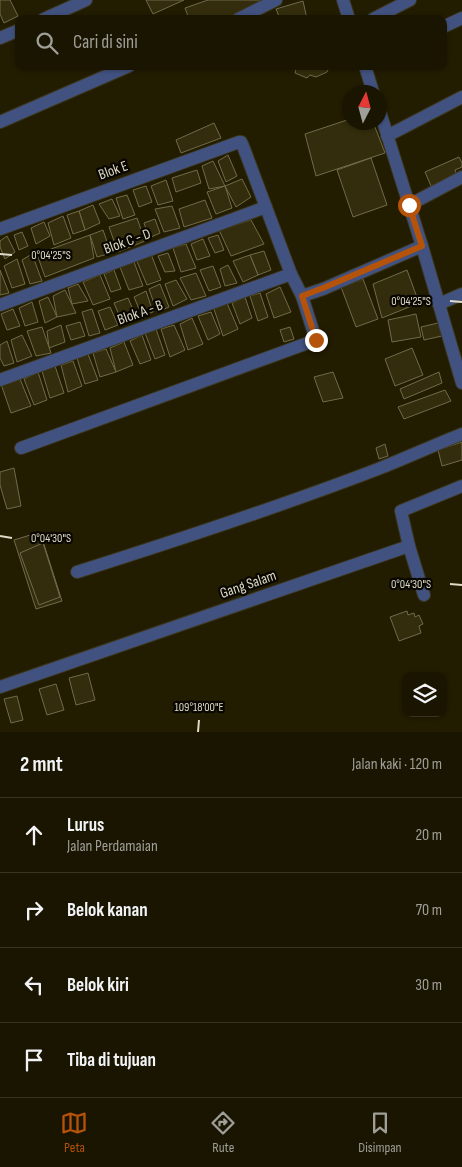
<!DOCTYPE html>
<html lang="id">
<head>
<meta charset="utf-8">
<style>
	:root { --surface:#1a1500; --page:#27220f; --text:#f1f3f6; --muted:#9f9f99; --line:#383422; --accent:#b45309 }
	body { margin:0; font-family:"Sofia Sans Condensed",sans-serif; background:var(--page); color:var(--text) }
	.controls { position:absolute; right:15px; bottom:15px; display:grid; overflow:hidden; border-radius:10px; box-shadow:0 1px 4px #0004 }
	.controls button { width:45px; height:45px; display:grid; place-items:center; padding:0; border:0; border-bottom:1px solid var(--line); background:var(--surface); color:var(--text); font:25px sans-serif }
	.compass { position:absolute; left:342px; top:85px; width:45px; height:45px; border-radius:50%; background:var(--surface); box-shadow:0 1px 4px #0004; rotate:6deg }
	.stop { position:absolute; width:15px; height:15px; margin:-11px; border:4px solid #b45309; border-radius:50%; background:#fff }
	.stop.end { background:#b45309; border-color:#fff; box-shadow:0 1px 5px #0008 }
	.list { margin:0; padding:0; list-style:none }
	h2 { display:flex; justify-content:space-between; align-items:center; height:65px; margin:0; padding:0 20px; font-size:21px }
	h2 small { font-size:16px; font-weight:400; color:var(--muted) }
	.list li { display:grid; grid-template-columns:32px 1fr auto; gap:15px; align-items:center; box-sizing:border-box; height:75px; padding:0 20px; border-top:1px solid var(--line) }
	.list b { display:block; font-size:19px; white-space:nowrap }
	.list p { margin:0; font-size:16px; white-space:nowrap; color:var(--muted) }
	.list em { font-size:16px; font-style:normal; color:var(--muted) }
	.icon { flex:none; width:28px; height:28px; fill:none; stroke:currentColor; stroke-width:2; stroke-linecap:round; stroke-linejoin:round }
	.map { position:relative; flex:none; width:462px; height:732px; overflow:hidden }
	.search { position:absolute; background:var(--surface); box-shadow:0 1px 4px #0004; left:15px; right:15px; top:15px; height:55px; display:flex; align-items:center; gap:12px; box-sizing:border-box; padding:0 18px; border-radius:10px; color:var(--muted); font-size:19px }
	.sheet { height:365px; background:var(--surface) }
	nav { display:flex; justify-content:space-around; align-items:center; box-sizing:border-box; height:70px; border-top:1px solid var(--line); background:var(--surface); font-size:14px; color:var(--muted) }
	nav a { display:grid; justify-items:center; gap:2px }
	nav .on { color:var(--accent) }
	.map>svg:first-child { display:block }
	.building { fill:#332d0d; stroke:#716b4a }
	.lines { fill:none; stroke-linecap:round; stroke-linejoin:round }
	.minor-casing { stroke:#3c371c; stroke-width:14 }
	.minor { stroke:#425280; stroke-width:12 }
	.route { stroke:#b45309; stroke-width:6 }
	.ticks { fill:none; stroke:#dedac8; stroke-width:2 }
	.labels { text-anchor:middle; stroke-width:4.5; stroke-linejoin:round; paint-order:stroke }
	.street-label { font-size:15px; fill:#dedac8; stroke:#090700 }
	.ticks-label { font-size:12px; text-anchor:middle; fill:#dedac8; stroke:#090700; stroke-width:4.5; stroke-linejoin:round; paint-order:stroke }
</style>
</head>
<body>
<div class="map">
<svg width="462" height="732" viewBox="0 0 462 732">
	<rect width="100%" height="100%" fill="#221c00"/>
	<!-- building -->
	<g class="building">
		<polygon points="0,0 10,0 18,16 4,23 0,14"/>
		<polygon points="146,0 184,0 153,14"/>
		<polygon points="208,0 260,0 260,5 225,19 189,19 185,8"/>
		<polygon points="303,1 307,19 280,19 276,9"/>
		<polygon points="291,66 330,66 327,72 316,77 310,75 307,78 295,73 296,68"/>
		<polygon points="350,119 350,122 373,122 385,153 316,176 305,134"/>
		<polygon points="214,123 221,138 181,153 176,140"/>
		<polygon points="228,155 237,176 226,182 218,161"/>
		<polygon points="459,157 462,163 462,167 455,170 457,175 431,186 425,172"/>
		<polygon points="371,158 387,205 353,217 337,170"/>
		<polygon points="213,161 225,186 209,189 202,166"/>
		<polygon points="197,170 201,183 176,192 172,178"/>
		<polygon points="242,179 251,197 236,207 225,186"/>
		<polygon points="166,180 173,201 158,205 151,186"/>
		<polygon points="146,186 152,202 139,207 133,190"/>
		<polygon points="225,186 232,208 216,214 207,192"/>
		<polygon points="127,195 135,215 123,219 116,198"/>
		<polygon points="112,199 120,216 109,219 99,204"/>
		<polygon points="205,200 212,218 184,227 179,209"/>
		<polygon points="93,205 100,223 85,230 79,211"/>
		<polygon points="172,206 180,228 164,232 155,209"/>
		<polygon points="79,211 85,230 73,234 67,215"/>
		<polygon points="63,216 71,238 54,245 48,223"/>
		<polygon points="137,218 145,241 118,252 109,227"/>
		<polygon points="155,219 160,233 149,238 144,223"/>
		<polygon points="251,220 264,244 231,256 219,230"/>
		<polygon points="44,222 50,236 36,244 31,228"/>
		<polygon points="103,230 111,253 97,257 90,235"/>
		<polygon points="22,232 28,246 19,250 14,235"/>
		<polygon points="90,235 94,258 45,277 37,254"/>
		<polygon points="218,235 224,250 215,253 208,238"/>
		<polygon points="7,236 15,252 5,259 0,247 0,241"/>
		<polygon points="203,239 210,256 197,260 191,244"/>
		<polygon points="186,244 196,268 181,272 173,248"/>
		<polygon points="264,251 271,270 258,275 250,255"/>
		<polygon points="168,253 175,271 165,272 158,256"/>
		<polygon points="32,254 42,281 30,284 22,260"/>
		<polygon points="151,254 161,280 147,285 136,259"/>
		<polygon points="250,255 258,275 243,282 233,261"/>
		<polygon points="17,259 25,284 12,288 4,266"/>
		<polygon points="134,262 143,286 129,290 120,267"/>
		<polygon points="228,265 237,283 225,286 220,269"/>
		<polygon points="213,266 221,287 209,291 200,270"/>
		<polygon points="0,270 9,293 0,295"/>
		<polygon points="114,270 121,289 111,292 104,274"/>
		<polygon points="407,270 419,303 382,318 373,284"/>
		<polygon points="196,273 206,296 191,300 180,278"/>
		<polygon points="100,275 110,299 93,305 83,282"/>
		<polygon points="363,279 378,319 356,327 341,287"/>
		<polygon points="176,280 187,299 173,306 165,284"/>
		<polygon points="78,284 88,301 72,304 68,288"/>
		<polygon points="160,284 169,307 157,312 149,289"/>
		<polygon points="280,287 291,312 274,318 266,294"/>
		<polygon points="65,290 76,313 57,317 53,296"/>
		<polygon points="146,291 153,312 142,316 134,297"/>
		<polygon points="260,293 268,317 258,321 250,296"/>
		<polygon points="48,297 57,317 45,323 39,301"/>
		<polygon points="245,297 252,318 240,324 232,303"/>
		<polygon points="128,298 137,319 122,322 114,303"/>
		<polygon points="32,302 38,322 25,326 19,308"/>
		<polygon points="227,303 238,329 223,336 214,309"/>
		<polygon points="110,307 118,325 105,330 98,311"/>
		<polygon points="13,309 20,326 7,330 1,314"/>
		<polygon points="92,309 100,333 89,336 82,312"/>
		<polygon points="211,312 220,334 208,340 198,316"/>
		<polygon points="416,314 421,337 392,342 388,320"/>
		<polygon points="192,318 203,344 188,350 180,324"/>
		<polygon points="80,322 85,336 71,340 66,326"/>
		<polygon points="438,323 442,336 424,340 421,327"/>
		<polygon points="61,325 65,342 49,348 47,331"/>
		<polygon points="174,325 185,350 170,357 161,329"/>
		<polygon points="42,327 51,353 36,356 27,331"/>
		<polygon points="290,327 294,339 284,342 280,330"/>
		<polygon points="156,329 165,355 155,359 145,333"/>
		<polygon points="22,335 32,356 17,362 11,340"/>
		<polygon points="142,335 151,360 140,364 130,341"/>
		<polygon points="7,341 14,363 4,366 0,358 0,345"/>
		<polygon points="124,342 133,365 116,372 110,348"/>
		<polygon points="412,348 423,375 395,386 385,359"/>
		<polygon points="106,349 116,372 100,377 93,353"/>
		<polygon points="88,354 98,380 85,384 77,358"/>
		<polygon points="73,361 82,386 68,392 61,365"/>
		<polygon points="55,366 64,393 50,398 42,371"/>
		<polygon points="38,372 47,400 34,405 24,379"/>
		<polygon points="333,372 343,398 323,402 314,377"/>
		<polygon points="439,372 442,383 404,399 400,389"/>
		<polygon points="20,379 31,406 11,413 1,384"/>
		<polygon points="445,390 451,401 404,419 398,407"/>
		<polygon points="462,442 462,460 442,466 438,450"/>
		<polygon points="385,444 388,456 379,459 376,448"/>
		<polygon points="14,468 21,506 7,509 0,485 0,472"/>
		<polygon points="40,532 62,601 36,609 14,540"/>
		<polygon points="43,543 60,597 39,605 20,553"/>
		<polygon points="407,611 408,615 414,613 415,617 419,615 423,624 419,626 421,633 399,641 390,617"/>
		<polygon points="88,673 95,700 76,705 69,678"/>
		<polygon points="56,684 64,710 47,715 39,689"/>
		<polygon points="17,696 23,720 11,723 4,699"/>
	</g>
	<g class="lines">
		<defs>
			<g id="minor">
				<polyline points="343,0 349,19"/>
				<polyline points="44,19 86,0"/>
				<polyline points="238,19 276,0"/>
				<polyline points="373,19 410,0"/>
				<polyline points="443,27 462,18"/>
				<polyline points="0,38 19,30"/>
				<polyline points="365,66 373,92"/>
				<polyline points="380,112 422,246 462,383"/>
				<polyline points="0,122 129,66"/>
				<polyline points="387,136 462,97"/>
				<polyline points="409,205 462,177"/>
				<polyline points="0,229 239,142 241,142 243,146 291,274 302,296 323,289 422,246"/>
				<polyline points="439,304 462,294"/>
				<polyline points="0,305 266,207"/>
				<polyline points="0,380 291,274"/>
				<polyline points="21,448 316,340 302,296"/>
				<polyline points="409,546 424,595"/>
				<path d="M 77,572 C 178,540 279,507 378,469 C 406,458 434,445 462,434"/>
				<polyline points="0,687 409,546 401,511 462,486"/>
			</g>
		</defs>
		<!-- minor casing -->
		<use href="#minor" class="minor-casing"/>
		<!-- minor -->
		<use href="#minor" class="minor"/>
	</g>
	<g class="lines">
		<!-- route -->
		<polyline class="route" points="316,340 302,296 323,288 422,246 409,205"/>
	</g>
	<!-- ticks -->
	<path class="ticks" d="M 0,254 L 12,255M 450,301 L 462,302M 0,536 L 12,538M 450,584 L 462,585M 198,732 L 199,720"/>
	<g class="labels">
		<!-- street labels -->
		<g class="street-label">
			<text transform="translate(113 170) rotate(-20)" y="5">Blok E</text>
			<text transform="translate(127 241) rotate(-20)" y="5">Blok C - D</text>
			<text transform="translate(140 312) rotate(-20)" y="5">Blok A - B</text>
			<text transform="translate(248 584) rotate(-19)" y="5">Gang Salam</text>
		</g>
	</g>
	<g class="ticks-label">
		<text x="51" y="259">0°04'25"S</text>
		<text x="411" y="305">0°04'25"S</text>
		<text x="51" y="542">0°04'30"S</text>
		<text x="411" y="588">0°04'30"S</text>
		<text x="199" y="711">109°18'00"E</text>
	</g>
</svg>
<div class="controls">
<button><svg class="icon" aria-label="layers" viewBox="0 0 24 24"><path d="M12 4l9 5-9 5-9-5zM3 14l9 5 9-5"/></svg></button>
</div>
<svg class="compass" viewBox="-18 -18 36 36"><path d="M0-13l5 13h-10z" fill="#e53935"/><path d="M0 13l5-13h-10z" fill="#9f9f99"/></svg>
<div class="stop" style="left:409px;top:205px"></div>
<div class="stop end" style="left:316px;top:340px"></div>
<div class="search"><svg class="icon" aria-label="search" viewBox="0 0 24 24"><circle cx="10" cy="10" r="6"/><path d="M15 15l6 6"/></svg>Cari di sini</div>
</div>
<section class="sheet">
<h2>2 mnt<small>Jalan kaki · 120 m</small></h2>
<ul class="list">
<li><svg class="icon" aria-label="ahead" viewBox="0 0 24 24"><path d="M12 20V5M6 11l6-6 6 6"/></svg><div><b>Lurus</b><p>Jalan Perdamaian</p></div><em>20 m</em></li>
<li><svg class="icon" aria-label="right" viewBox="0 0 24 24"><path d="M7 20v-9h11M14 6l5 5-5 5"/></svg><div><b>Belok kanan</b></div><em>70 m</em></li>
<li><svg class="icon" aria-label="left" viewBox="0 0 24 24"><path d="M17 20v-9H6M10 6l-5 5 5 5"/></svg><div><b>Belok kiri</b></div><em>30 m</em></li>
<li><svg class="icon" aria-label="arrive" viewBox="0 0 24 24"><path d="M6 21V4h12l-3 4 3 4H6"/></svg><div><b>Tiba di tujuan</b></div></li>
</ul>
</section>
<nav>
<a class="on"><svg class="icon" aria-label="map" viewBox="0 0 24 24"><path d="M3 6l6-2 6 2 6-2v14l-6 2-6-2-6 2zM9 4v14M15 6v14"/></svg>Peta</a>
<a><svg class="icon" aria-label="directions" viewBox="0 0 24 24"><path d="M12 3l9 9-9 9-9-9zM9 14v-3h6M13 9l2 2-2 2"/></svg>Rute</a>
<a><svg class="icon" aria-label="saved" viewBox="0 0 24 24"><path d="M7 4h10v16l-5-4-5 4z"/></svg>Disimpan</a>
</nav>
</body>
</html>
